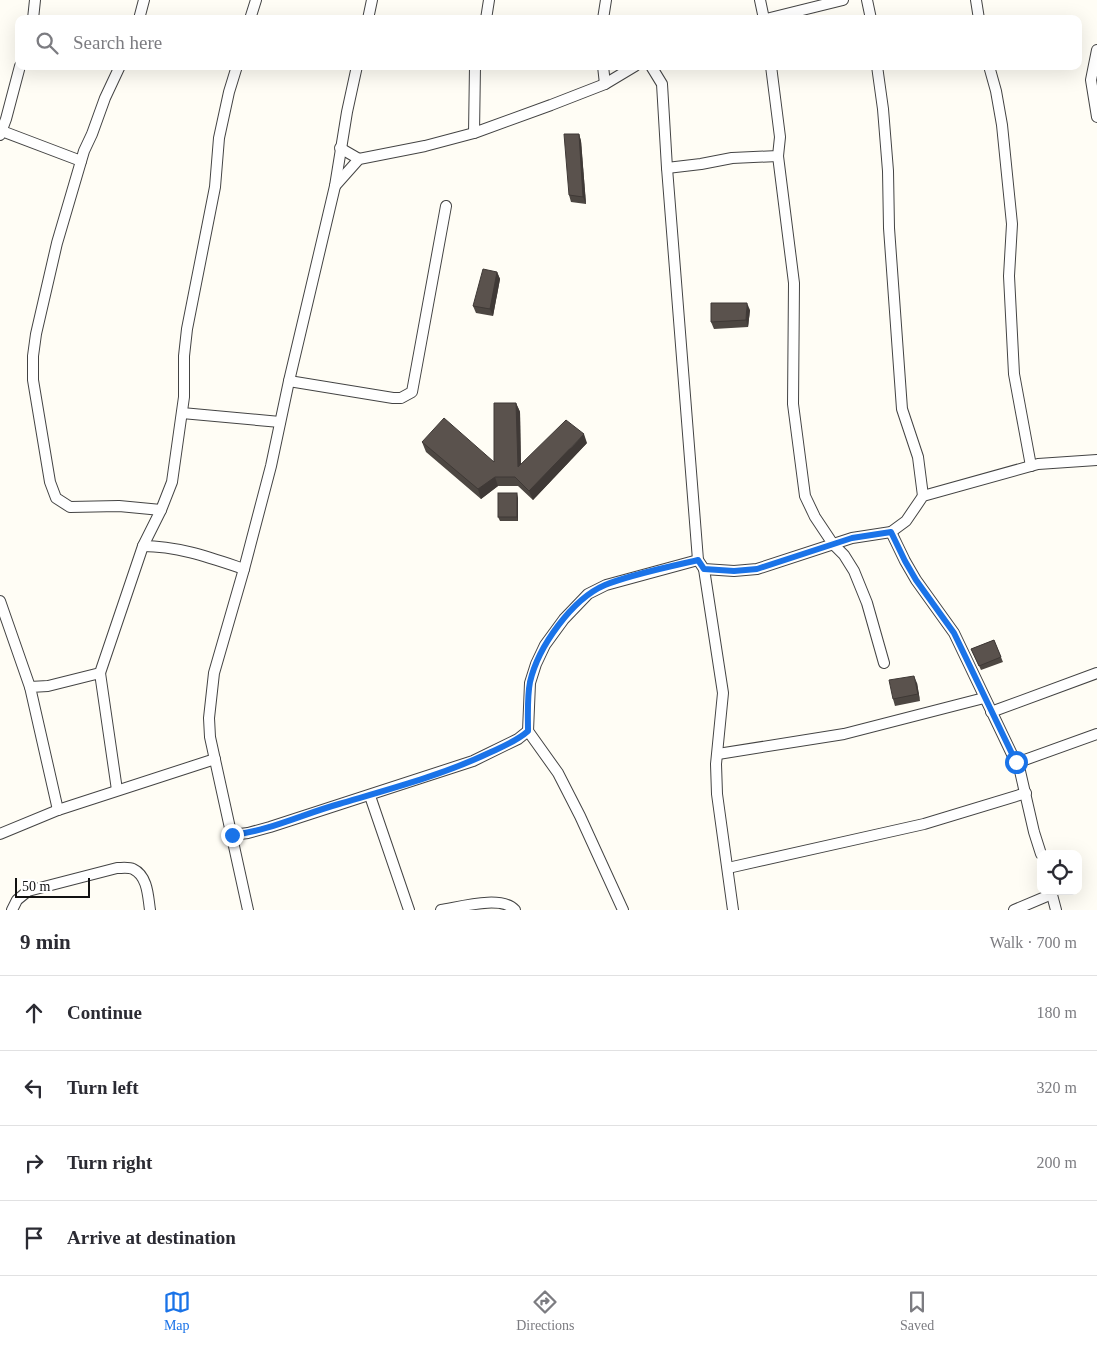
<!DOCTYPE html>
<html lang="en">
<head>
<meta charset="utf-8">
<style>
	:root { --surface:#fff; --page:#f7f7f7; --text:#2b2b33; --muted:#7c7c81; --line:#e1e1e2; --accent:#1a73e8 }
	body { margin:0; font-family:Georgia,serif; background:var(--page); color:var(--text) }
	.controls { position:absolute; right:15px; bottom:15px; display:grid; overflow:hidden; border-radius:10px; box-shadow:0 5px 20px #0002 }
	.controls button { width:45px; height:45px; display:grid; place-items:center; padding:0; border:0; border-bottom:1px solid var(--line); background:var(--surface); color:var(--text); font:25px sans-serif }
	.scale { position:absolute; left:15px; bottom:12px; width:75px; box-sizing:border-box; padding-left:5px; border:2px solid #111; border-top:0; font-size:14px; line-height:18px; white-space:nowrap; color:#111; -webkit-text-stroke:4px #fff; paint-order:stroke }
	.stop { position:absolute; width:15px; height:15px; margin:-11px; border:4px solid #1a73e8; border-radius:50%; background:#fff }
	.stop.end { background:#1a73e8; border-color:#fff; box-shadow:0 1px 5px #0008 }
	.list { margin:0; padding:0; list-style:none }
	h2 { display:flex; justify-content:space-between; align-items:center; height:65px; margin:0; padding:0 20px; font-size:21px }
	h2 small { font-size:16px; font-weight:400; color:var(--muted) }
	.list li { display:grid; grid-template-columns:32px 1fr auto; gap:15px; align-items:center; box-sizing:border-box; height:75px; padding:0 20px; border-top:1px solid var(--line) }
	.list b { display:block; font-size:19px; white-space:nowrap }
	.list em { font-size:16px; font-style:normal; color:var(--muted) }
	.icon { flex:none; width:28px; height:28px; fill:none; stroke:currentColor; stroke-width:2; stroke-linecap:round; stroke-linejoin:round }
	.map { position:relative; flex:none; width:1097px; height:910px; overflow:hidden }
	.search { position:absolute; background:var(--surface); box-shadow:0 5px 20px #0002; left:15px; right:15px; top:15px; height:55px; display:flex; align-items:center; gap:12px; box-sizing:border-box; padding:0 18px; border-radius:10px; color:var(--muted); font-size:19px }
	.sheet { height:365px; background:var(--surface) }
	nav { display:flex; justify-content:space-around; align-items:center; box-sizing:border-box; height:70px; border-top:1px solid var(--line); background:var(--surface); font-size:14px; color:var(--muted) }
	nav a { display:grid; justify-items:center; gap:2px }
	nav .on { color:var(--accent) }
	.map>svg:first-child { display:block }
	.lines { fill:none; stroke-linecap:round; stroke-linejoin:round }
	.minor-casing { stroke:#444; stroke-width:12 }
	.minor { stroke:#fff; stroke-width:10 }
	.wall { fill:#4d4742 }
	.shaded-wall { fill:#3f3936 }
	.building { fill:#5a524d; stroke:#3f3936 }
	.route { stroke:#1a73e8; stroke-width:6 }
</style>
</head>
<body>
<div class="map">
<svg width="1097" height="910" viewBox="0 0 1097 910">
	<rect width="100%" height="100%" fill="#fffdf5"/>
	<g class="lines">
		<defs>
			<g id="minor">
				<polyline points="760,0 764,19"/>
				<polyline points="867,0 871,19"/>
				<polyline points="976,0 979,19"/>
				<polyline points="33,19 35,0"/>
				<polyline points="139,19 144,0"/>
				<polyline points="250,19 256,0"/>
				<polyline points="368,19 372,0"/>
				<polyline points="486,19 489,0"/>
				<polyline points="603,19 606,0"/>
				<polyline points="766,19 843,0"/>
				<polyline points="1097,50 1091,80 1097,117"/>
				<polyline points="120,66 105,98 92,134 84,151 57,243 36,334 33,356 33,380 50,482 56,498 70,507 119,506 161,510"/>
				<polyline points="603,66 605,84"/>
				<polyline points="651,66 662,84 667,168 698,560 704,569 734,571 757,569 852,538 891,532 906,521 923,496 1038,464 1097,460"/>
				<polyline points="877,66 883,109 888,171 889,228 902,409 918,457 923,496"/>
				<polyline points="989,66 996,91 1002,125 1012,224 1009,276 1014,374 1031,466"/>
				<polyline points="2,131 81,161"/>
				<polyline points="474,133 475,66"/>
				<polyline points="0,135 6,119 20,66"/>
				<polyline points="340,148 359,159"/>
				<polyline points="778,156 794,283 793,404 805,496 815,517 833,544 844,555 854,571 867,603 884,663"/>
				<polyline points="667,168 701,164 732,158 778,156 780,137 771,66"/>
				<polyline points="335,186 359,159 425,146 474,133 551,105 605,84 635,66"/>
				<polyline points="289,381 393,398 401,398 412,392 446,206"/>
				<polyline points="182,413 280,422"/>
				<polyline points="891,532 905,561 916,580 954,633 1020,771 1034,832 1041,854"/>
				<path d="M 143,546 C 178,546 211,558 244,569"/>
				<polyline points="704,569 723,693 716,764 717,794 733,910"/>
				<polyline points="0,601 30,687"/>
				<polyline points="100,673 117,790"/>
				<polyline points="991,712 1097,673"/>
				<polyline points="718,754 844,734 984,698"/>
				<polyline points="1016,763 1097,734"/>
				<polyline points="370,796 409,910"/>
				<polyline points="58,810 30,687 48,686 100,673 143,546 161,510 172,482 184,397 184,356 187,329 215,187 219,138 229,92 237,66"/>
				<polyline points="0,834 58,810 215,759"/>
				<polyline points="232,835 248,833 270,827 473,761 518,739 528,731"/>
				<polyline points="728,868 924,824 1026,793"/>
				<polyline points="1051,891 1056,910"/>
				<path d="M 12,910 L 17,900 L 28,891 L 117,868 C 122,868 129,867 133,869 C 148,876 148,897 150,910"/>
				<polyline points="248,910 210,737 209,718 214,673 244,569 271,466 289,381 335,186 347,112 357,66"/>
				<path d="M 441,910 C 460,907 502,895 515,910"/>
				<polyline points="623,910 580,816 558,773 528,731 530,683 536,664 545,645 564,619 588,594 606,585 698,560"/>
				<polyline points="1014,910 1052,894"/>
			</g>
		</defs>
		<!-- minor casing -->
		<use href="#minor" class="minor-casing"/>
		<!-- minor -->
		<use href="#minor" class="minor"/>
	</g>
	<!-- wall -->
	<g class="wall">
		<polygon points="579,134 581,141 586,204 571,202 569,195"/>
		<polygon points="497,272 500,279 493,316 476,313 473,306"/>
		<polygon points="750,310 748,327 714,329 711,322"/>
		<polygon points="516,403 520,412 521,464 587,443 533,500 518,486 498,486 481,499 426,452 422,442 494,462"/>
		<polygon points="518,498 518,521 500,521 498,517"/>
		<polygon points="994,640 1003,662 981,670 971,649"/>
		<polygon points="917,683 920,701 895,706 893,699"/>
	</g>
	<!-- shaded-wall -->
	<g class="shaded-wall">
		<polygon points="579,134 581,141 586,204 583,197"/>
		<polygon points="497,272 500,279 493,316 490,309"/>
		<polygon points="747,303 750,310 748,327 746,320"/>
		<polygon points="516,403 520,412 521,476 518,467"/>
		<polygon points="584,434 587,443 533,500 529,491"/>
		<polygon points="495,477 498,486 481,499 478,489"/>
		<polygon points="517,493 518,498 518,521 517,517"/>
		<polygon points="914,676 917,683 920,701 918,694"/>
	</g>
	<!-- building -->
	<g class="building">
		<polygon points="564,134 579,134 583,197 569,195"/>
		<polygon points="483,269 497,272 490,309 473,306"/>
		<polygon points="711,303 747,303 746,320 711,322"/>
		<polygon points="494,403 516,403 518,467 566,420 584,434 529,491 515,477 495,477 478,489 422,442 444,418 494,462"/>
		<rect x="498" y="493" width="19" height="24"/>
		<polygon points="994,640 1001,657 979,666 971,649"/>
		<polygon points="914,676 918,694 893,699 889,680"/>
	</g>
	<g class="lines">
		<!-- route -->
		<path class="route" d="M 232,835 C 269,831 303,814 339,804 C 390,789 443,775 491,752 C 504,746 517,741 528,731 C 528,715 527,697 530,682 C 538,647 572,599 605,585 C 632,574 669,567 698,560 L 704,569 L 734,571 L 757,569 L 852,538 L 891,532 L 905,561 L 916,580 L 954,633 L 1016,762"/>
	</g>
</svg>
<div class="controls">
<button><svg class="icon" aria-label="locate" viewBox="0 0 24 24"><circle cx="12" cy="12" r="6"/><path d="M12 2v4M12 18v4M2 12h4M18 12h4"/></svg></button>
</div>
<div class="scale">50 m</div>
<div class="stop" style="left:1016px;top:762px"></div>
<div class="stop end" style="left:232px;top:835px"></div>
<div class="search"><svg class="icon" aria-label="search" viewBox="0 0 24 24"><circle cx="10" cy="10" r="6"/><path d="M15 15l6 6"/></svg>Search here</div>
</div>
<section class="sheet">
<h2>9 min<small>Walk · 700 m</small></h2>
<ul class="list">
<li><svg class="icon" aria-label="ahead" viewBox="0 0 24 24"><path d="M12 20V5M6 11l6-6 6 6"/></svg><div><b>Continue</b></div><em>180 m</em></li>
<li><svg class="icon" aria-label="left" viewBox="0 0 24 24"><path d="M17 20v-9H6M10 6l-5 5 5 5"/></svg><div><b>Turn left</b></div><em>320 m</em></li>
<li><svg class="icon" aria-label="right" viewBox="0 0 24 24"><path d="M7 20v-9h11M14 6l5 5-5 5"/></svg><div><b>Turn right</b></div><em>200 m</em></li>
<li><svg class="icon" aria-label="arrive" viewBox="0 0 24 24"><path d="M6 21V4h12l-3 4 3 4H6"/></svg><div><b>Arrive at destination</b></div></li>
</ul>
</section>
<nav>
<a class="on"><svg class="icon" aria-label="map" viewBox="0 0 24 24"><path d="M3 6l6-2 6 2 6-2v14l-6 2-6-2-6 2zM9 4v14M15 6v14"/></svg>Map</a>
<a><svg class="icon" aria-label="directions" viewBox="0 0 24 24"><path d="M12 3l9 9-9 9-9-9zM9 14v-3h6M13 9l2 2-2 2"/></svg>Directions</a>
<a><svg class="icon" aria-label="saved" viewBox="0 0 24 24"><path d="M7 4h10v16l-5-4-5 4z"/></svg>Saved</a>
</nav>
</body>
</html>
